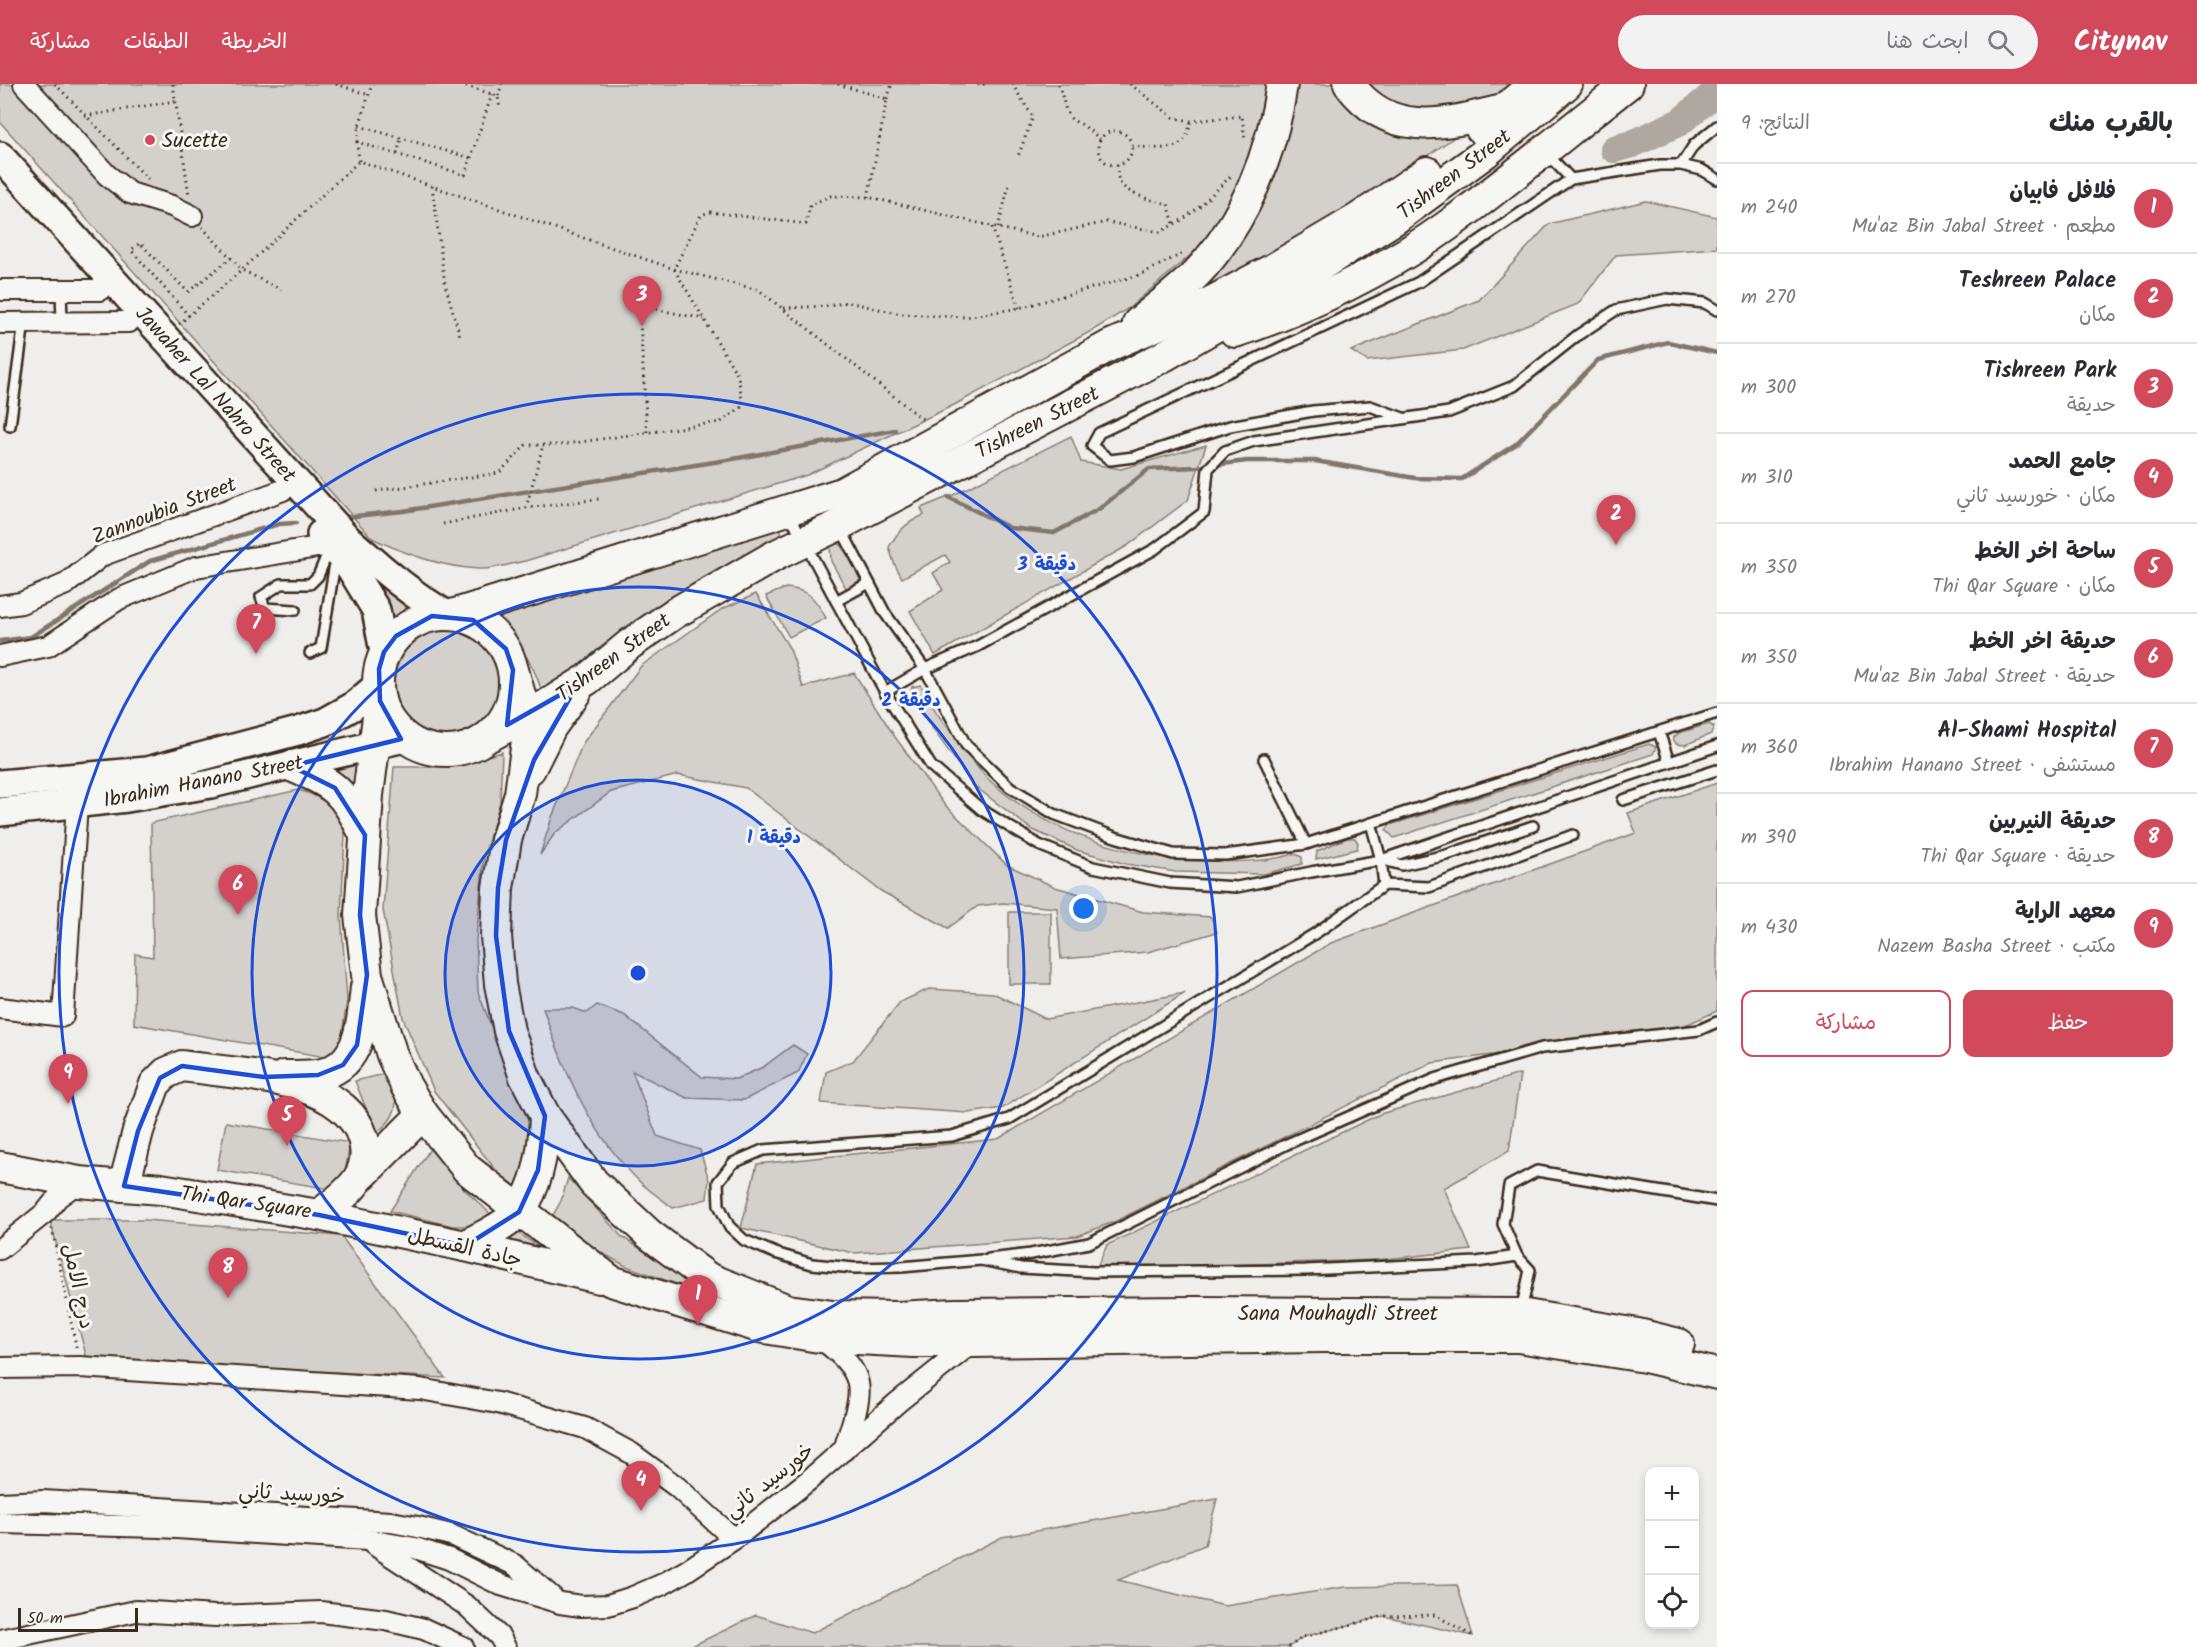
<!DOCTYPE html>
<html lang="ar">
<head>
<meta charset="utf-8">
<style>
	:root { --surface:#fff; --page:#f2f2f3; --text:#2b2b33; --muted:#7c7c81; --line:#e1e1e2; --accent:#d1495b }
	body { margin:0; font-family:Kalam,"Playpen Sans Arabic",sans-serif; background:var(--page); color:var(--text); direction:rtl }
	.controls { position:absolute; right:18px; bottom:18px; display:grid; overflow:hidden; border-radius:12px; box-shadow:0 3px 9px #0003 }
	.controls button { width:54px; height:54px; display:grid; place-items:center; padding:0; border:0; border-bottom:2px solid var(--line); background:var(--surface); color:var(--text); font:30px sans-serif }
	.scale { position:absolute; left:18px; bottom:15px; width:120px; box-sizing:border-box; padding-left:6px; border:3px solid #3b2a1e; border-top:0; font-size:16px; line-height:21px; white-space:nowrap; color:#3b2a1e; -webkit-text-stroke:4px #f6f6f2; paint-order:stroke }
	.you { position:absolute; left:1084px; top:825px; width:21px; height:21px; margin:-15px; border:4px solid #fff; border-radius:50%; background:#1a73e8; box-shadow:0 0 0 9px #1a73e833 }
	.badge { display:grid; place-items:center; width:39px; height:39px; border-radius:50%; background:var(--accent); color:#fff; font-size:20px; font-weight:700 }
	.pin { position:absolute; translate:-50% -50px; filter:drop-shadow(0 2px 3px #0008) }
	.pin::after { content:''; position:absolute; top:32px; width:21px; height:18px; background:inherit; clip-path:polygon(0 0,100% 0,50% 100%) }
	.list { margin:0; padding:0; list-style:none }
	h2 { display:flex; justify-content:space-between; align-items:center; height:78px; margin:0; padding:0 24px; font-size:26px }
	h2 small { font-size:20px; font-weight:400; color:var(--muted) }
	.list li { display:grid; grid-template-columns:39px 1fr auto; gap:18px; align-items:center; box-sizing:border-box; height:90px; padding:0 24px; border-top:2px solid var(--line) }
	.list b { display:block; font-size:22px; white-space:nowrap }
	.list p { margin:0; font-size:20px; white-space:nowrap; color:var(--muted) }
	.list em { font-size:20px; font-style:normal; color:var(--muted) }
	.actions { display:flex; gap:12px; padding:18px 24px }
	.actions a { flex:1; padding:14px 0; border:2px solid var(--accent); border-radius:12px; text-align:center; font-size:21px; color:var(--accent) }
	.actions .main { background:var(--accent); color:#fff }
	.icon { flex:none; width:33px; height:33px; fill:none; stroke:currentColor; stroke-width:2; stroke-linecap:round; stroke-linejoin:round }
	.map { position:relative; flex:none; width:1717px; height:1563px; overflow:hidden; direction:ltr }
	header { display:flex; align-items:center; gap:36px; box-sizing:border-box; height:84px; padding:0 30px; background:var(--accent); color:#fff }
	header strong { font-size:28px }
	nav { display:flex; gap:33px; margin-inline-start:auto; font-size:21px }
	.search { width:420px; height:54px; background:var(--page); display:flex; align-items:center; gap:15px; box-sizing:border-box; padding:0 21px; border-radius:33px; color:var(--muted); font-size:22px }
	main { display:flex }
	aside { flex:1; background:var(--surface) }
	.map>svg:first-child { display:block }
	.green { fill:#d4d1cc; stroke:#887e75; stroke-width:1.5 }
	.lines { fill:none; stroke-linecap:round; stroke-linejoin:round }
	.stream { stroke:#81766d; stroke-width:4.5 }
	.river { stroke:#afa8a1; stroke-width:28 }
	.lane-casing { stroke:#3b2a1e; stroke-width:14 }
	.street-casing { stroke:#3b2a1e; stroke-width:24 }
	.secondary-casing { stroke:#3b2a1e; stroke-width:32 }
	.primary-casing { stroke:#3b2a1e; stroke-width:34 }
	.path { stroke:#3b2a1e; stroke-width:3; stroke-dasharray:1.5 4.5; stroke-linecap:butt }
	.lane { stroke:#f6f6f2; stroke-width:9 }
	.street { stroke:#f6f6f2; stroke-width:20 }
	.secondary { stroke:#f6f6f2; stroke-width:27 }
	.primary { stroke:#f6f6f2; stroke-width:30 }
	.marked { fill:none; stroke:#1d4ed8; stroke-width:4.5; stroke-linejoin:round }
	.ring { fill:none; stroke:#1d4ed8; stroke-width:3 }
	.poi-dot { fill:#d1495b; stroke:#f6f6f2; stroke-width:2 }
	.labels { text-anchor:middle; stroke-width:6; stroke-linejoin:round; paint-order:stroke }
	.poi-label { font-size:21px; fill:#3b2a1e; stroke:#f6f6f2; text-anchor:start }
	.street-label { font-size:21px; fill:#3b2a1e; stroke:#f6f6f2 }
	.centre { fill:#1d4ed8; stroke:#f6f6f2; stroke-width:3 }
	.ring-label { font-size:18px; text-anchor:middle; font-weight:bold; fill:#1d4ed8; stroke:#f6f6f2; stroke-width:6; stroke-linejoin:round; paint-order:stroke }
</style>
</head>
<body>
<header>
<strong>Citynav</strong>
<div class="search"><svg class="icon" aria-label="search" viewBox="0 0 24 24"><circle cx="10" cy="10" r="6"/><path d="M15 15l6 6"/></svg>ابحث هنا</div>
<nav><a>الخريطة</a><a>الطبقات</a><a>مشاركة</a></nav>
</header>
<main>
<aside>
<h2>بالقرب منك<small>النتائج: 9</small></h2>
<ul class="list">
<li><span class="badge">1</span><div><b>فلافل فابيان</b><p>مطعم · Mu'az Bin Jabal Street</p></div><em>240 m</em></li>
<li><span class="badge">2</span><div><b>Teshreen Palace</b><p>مكان</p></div><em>270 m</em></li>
<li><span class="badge">3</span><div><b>Tishreen Park</b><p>حديقة</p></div><em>300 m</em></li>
<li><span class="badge">4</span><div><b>جامع الحمد</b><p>مكان · خورسيد ثاني</p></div><em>310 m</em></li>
<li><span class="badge">5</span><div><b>ساحة اخر الخط</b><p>مكان · Thi Qar Square</p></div><em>350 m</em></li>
<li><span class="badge">6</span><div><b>حديقة اخر الخط</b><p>حديقة · Mu'az Bin Jabal Street</p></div><em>350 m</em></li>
<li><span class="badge">7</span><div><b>Al-Shami Hospital</b><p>مستشفى · Ibrahim Hanano Street</p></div><em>360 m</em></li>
<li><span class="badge">8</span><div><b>حديقة النيربين</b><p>حديقة · Thi Qar Square</p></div><em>390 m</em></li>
<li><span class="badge">9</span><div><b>معهد الراية</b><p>مكتب · Nazem Basha Street</p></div><em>430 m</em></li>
</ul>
<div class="actions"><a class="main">حفظ</a><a>مشاركة</a></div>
</aside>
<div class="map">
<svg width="1717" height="1563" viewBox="0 0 1717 1563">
	<rect width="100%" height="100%" fill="#efeeea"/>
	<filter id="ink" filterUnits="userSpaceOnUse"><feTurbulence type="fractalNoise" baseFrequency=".0167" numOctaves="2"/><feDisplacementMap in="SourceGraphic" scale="12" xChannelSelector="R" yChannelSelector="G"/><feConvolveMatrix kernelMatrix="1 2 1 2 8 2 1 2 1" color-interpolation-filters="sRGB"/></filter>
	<g filter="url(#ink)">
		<!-- green -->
		<g class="green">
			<path d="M 0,0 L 1271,0 L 1255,64 L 1218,143 L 1193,169 L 1129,224 L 1095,245 L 954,321 L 807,391 L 525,477 C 510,480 493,486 479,485 C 441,483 405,470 372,454 L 0,38 Z"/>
			<polygon points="1292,0 1339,0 1463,47 1366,115 1189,215"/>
			<polygon points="1362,0 1520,0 1507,12 1419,34"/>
			<polygon points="1646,117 1717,133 1717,164 1616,171 1578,220 1463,266 1367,277 1351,267 1479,216 1549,140"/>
			<path d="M 1071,352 L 1081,378 L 1121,385 L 1206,361 L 1188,416 L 1127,462 L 935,571 L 910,527 L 943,506 L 933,489 L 950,478 L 945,471 L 902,494 L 894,479 L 889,463 C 898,447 907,438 924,431 L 921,424 L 953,411 Z"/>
			<path d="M 780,444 L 782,450 L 780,457 L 554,604 L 541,605 C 532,575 516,557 495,535 Z"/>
			<path d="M 838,458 L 854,480 L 862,495 C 858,503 855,505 846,504 L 831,477 L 830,461 Z"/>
			<polygon points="371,491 417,522 403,528 393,541"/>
			<path d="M 786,504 C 809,506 815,514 826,534 L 789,553 L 766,512 Z"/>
			<polygon points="756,510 790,565 803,603 854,589 895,653 943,719 1007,781 1055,803 1143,828 1211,833 1217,848 1148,868 1061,875 1057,824 1003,819 978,822 948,844 881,807 746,704 678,691 611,708 555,749 540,771 552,733 583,659 641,582 722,525"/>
			<circle cx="448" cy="600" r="54"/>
			<path d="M 920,601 C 927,608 929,616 934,624 C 940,635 948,644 956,654 C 965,667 975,682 987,694 C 1046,750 1129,774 1209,777 C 1239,778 1266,778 1295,770 L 1302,773 L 1302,780 L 1264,790 L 1176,788 L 1126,780 L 1077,766 L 1031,745 L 973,701 L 912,616 L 910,609 L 912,603 Z"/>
			<polygon points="1709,640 1714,643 1711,650 1685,661 1676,660 1673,654 1679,649"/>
			<polygon points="1649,660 1656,663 1653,670 1394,754 1386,746 1390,741"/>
			<polygon points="502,668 500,719 484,772 476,856 478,908 535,1055 526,1097 509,1103 434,1007 403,934 383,826 394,683 448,683"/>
			<polygon points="359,680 359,706 342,692 321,684"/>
			<polygon points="1717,699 1717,927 1672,947 1432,979 1116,1137 1077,1152 854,1169 741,1144 757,1080 998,1055 1331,859 1636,749 1628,729"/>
			<path d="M 298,706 C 324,713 337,723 345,750 L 341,830 L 347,916 L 340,964 L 326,973 L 134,940 L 135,870 L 153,873 L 151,739 Z"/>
			<polygon points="1347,754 1355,754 1358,759 1357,765 1316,775 1317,767"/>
			<rect x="1009" y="828" width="42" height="72"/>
			<polygon points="929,905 993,909 1046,935 1185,909 1003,1024 968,1029 821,1019 826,988 853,977 900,918"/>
			<path d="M 597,921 L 624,931 L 702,993 L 736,995 L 763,983 L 793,961 L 807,970 L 798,989 L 744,1016 L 687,1014 L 632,987 L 657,1052 L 700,1066 L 709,1096 L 707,1115 L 673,1124 C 663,1116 651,1108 641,1099 C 591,1051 564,988 543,924 L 573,924 L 587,929 Z"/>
			<path d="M 389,989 C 398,1015 402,1030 376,1049 L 355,997 Z"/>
			<polygon points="1520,990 1509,1067 1444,1104 1471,1166 1377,1176 1161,1183 1097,1183 1107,1161 1380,1030"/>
			<polygon points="226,1038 350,1059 342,1107 217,1086"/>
			<polygon points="430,1065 465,1106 496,1135 477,1142 453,1142 390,1127"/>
			<polygon points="568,1094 622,1153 688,1195 733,1216 696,1207 626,1182 548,1140 561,1117"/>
			<polygon points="50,1136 145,1136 341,1152 445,1294 87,1275"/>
			<polygon points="517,1148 547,1169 497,1156"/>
			<polygon points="1217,1415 1205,1461 1118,1496 1225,1522 1345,1503 1457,1501 1473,1552 1384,1532 1303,1553 1289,1563 690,1563 756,1531 812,1549 1002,1453"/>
		</g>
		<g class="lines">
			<!-- stream -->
			<g class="stream">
				<polyline points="948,413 1010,444 1054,449 1099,425 1149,385 1198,383 1247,377 1315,377 1415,394 1462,395 1516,360 1598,276 1668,258 1717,269"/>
				<polyline points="346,433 403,427 727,376 895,346"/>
				<polyline points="0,557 31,553 150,477 279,440 296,439"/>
			</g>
			<!-- river -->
			<polyline class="river" points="1614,65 1632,60 1680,38 1717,7"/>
			<defs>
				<g id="lane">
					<polyline points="1546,69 1571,95"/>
					<polyline points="1681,81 1694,61 1717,42"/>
					<polyline points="61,206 62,238"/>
					<polyline points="1403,334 1370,322 1313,327 1230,342 1134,373 1110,376 1092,362 1099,349 1419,198 1571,95 1660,81 1681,81 1702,86 1717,95"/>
					<polyline points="10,342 24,238"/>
					<polyline points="790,431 885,608 931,682 982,726 1039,761 1093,783 1170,799 1237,803 1311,788 1381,776 1717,662"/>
					<polyline points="841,445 885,529 925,585 966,661 1010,703 1054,730 1115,753 1173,770 1225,771 1306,760 1717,629"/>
					<polyline points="836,517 869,499"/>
					<polyline points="295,526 265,524 261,513 281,500 310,500 318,492 329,466"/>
					<polyline points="310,569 321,564 336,473"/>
					<polyline points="885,608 925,585 978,562 1155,465 1204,428 1208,385 1225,367 1254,357 1449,328 1514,302 1578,251 1616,226 1667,215 1705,219 1717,226"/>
					<polyline points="1659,648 1669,678"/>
					<polyline points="1264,675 1306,760"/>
					<polyline points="1623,716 1717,686"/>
					<polyline points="1371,739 1381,776 1384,801"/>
					<polyline points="1383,776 1402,781 1447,771 1533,742"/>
					<polyline points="1517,1172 1477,1178 1306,1186 1094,1188 1021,1184 981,1176 901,1183 854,1184 812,1180 775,1169 744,1156 729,1142 719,1121 718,1098 733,1079 763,1066 952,1052 1009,1035 1316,849 1384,801 1429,803 1573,751"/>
					<polyline points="989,1175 1031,1170 1089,1159 1287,1060 1435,995 1542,964 1699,946 1717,938"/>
					<polyline points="1521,1227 1530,1186 1517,1172 1503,1140 1509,1102 1537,1087 1717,1117"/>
				</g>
				<g id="street">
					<polyline points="24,0 107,91 130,109 172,122 192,132"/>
					<polyline points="0,206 100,206"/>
					<polyline points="0,239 129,238"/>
					<polyline points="0,522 21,519 66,500 103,471 283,406"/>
					<polyline points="0,572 48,562 119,515 196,483 330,461"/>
					<polyline points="0,924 63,932 77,720"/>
					<polyline points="0,1165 46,1128 58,1113 79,1098"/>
					<path d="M 820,1254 C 874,1294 861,1309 844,1366"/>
					<polyline points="0,1284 80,1283 420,1305 498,1319 585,1344 631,1369 677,1403 734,1455"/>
					<polyline points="0,1419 43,1417 391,1438 418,1443 451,1451 515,1481 553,1514"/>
					<polyline points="0,1439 160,1443 368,1456 415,1464 449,1475 501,1501 560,1519 581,1522 608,1521 633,1513 663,1500 686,1487 734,1455 809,1396 898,1318 973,1258"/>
					<polyline points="373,1460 467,1522 500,1553 505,1563"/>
					<polyline points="0,1556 136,1527 215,1532 321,1528 386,1536 424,1545 463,1563"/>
				</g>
				<g id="secondary">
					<path d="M 0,72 L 348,455 C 379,482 410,510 447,531"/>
					<polyline points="321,450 349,482 376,526 384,568"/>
					<polyline points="0,700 147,687 298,647 325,638 352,623 377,602"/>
					<polyline points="0,728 127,714 211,700 404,654"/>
				</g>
				<g id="primary">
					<path d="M 1349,0 C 1390,56 1445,40 1503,26"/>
					<polyline points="1481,45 1534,0"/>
					<path d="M 1138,239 C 1157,223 1179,207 1197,189 C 1245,138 1272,69 1282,0"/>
					<path d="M 1235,248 C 1304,226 1389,184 1447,142 C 1509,97 1568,47 1628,0"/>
					<circle cx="446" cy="599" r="68"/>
					<polyline points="452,531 842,409 1111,261 1209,219 1273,185 1359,134 1427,88"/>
					<polyline points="513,586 526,632 527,656 520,710 506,756 498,804 496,852 500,900 509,947 525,993 545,1032 594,1099 650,1151 708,1194 788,1226 833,1232 897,1233 955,1230 1193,1228 1520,1230 1638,1250 1679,1260"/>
					<polyline points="380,617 368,711 360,831 367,891 392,971 406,1002 423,1030 467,1085 611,1197 759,1243 819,1253 914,1258 973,1258 1324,1253 1518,1253 1645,1273 1717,1290"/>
					<polyline points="492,651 548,620 588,595 630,560 675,529 776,471 839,441 1164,272 1313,186 1395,135 1485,69 1567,0"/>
					<path d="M 291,682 C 337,701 343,707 365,751"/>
					<polyline points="530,685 551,643 576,608"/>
					<path d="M 182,982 C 237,990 344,992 363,1054 C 375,1092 344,1111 319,1131 L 161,1105 L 124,1102 L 138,1047 L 155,1000 L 166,989 Z"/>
					<path d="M 284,992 C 294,992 305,992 316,991 C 361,985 362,939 366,903"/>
					<polyline points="0,1083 79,1098 124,1102"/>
					<polyline points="362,1091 423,1030"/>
					<polyline points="319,1131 465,1162 599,1194"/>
					<path d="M 465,1162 C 480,1153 509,1141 520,1126 C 539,1100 544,1064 545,1032"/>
				</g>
			</defs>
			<!-- lane casing -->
			<use href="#lane" class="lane-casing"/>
			<!-- street casing -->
			<use href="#street" class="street-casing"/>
			<!-- secondary casing -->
			<use href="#secondary" class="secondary-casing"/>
			<!-- primary casing -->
			<use href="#primary" class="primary-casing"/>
			<!-- path -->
			<g class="path">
				<polyline points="55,0 148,95"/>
				<polyline points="173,0 189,111"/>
				<polyline points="336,0 369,11"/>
				<polyline points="460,0 498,12 500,25"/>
				<polyline points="838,0 887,15 868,113"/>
				<polyline points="977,0 988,0"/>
				<polyline points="1012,0 1033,33 1017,75"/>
				<polyline points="1059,0 1066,27 1072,36 1083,41 1100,55"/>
				<polyline points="1130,0 1174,34 1191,37 1242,32 1245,56"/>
				<polyline points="498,12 502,0"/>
				<polyline points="887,15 892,0"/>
				<polyline points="85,32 175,17"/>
				<polyline points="359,42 471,74"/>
				<circle cx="1115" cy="64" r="17"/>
				<polyline points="357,58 359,42 372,0"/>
				<path d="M 1132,62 C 1145,63 1170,68 1181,59 C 1188,54 1189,44 1191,37"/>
				<polyline points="397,70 401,55"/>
				<polyline points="359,77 357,58 465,91 492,10"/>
				<path d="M 1117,81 C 1118,86 1117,92 1119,96 C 1123,110 1155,117 1168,120 L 1174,140"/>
				<polyline points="432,102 445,200 460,252"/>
				<polyline points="202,143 242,186 281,206"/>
				<polyline points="992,143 1019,224"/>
				<polyline points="998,144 1009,101"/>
				<polyline points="784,224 828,222 848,218 901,230 966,233 1019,224 1139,191 1182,170"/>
				<polyline points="189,232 131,166 140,159 188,208 231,174"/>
				<polyline points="179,240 242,186 359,77 674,185 759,206 925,337"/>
				<polyline points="647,348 639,222 704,235"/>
				<polyline points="376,407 499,389 526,361 559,361 721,338 743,322 738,292 674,185 701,131 710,128 806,140 810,121 830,112 868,113 1038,153 1107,138 1160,148 1182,136 1199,123 1233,90"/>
				<polyline points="526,424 543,361"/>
				<polyline points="443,440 526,424 599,415"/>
				<polyline points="52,1144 77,1267"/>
				<polyline points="1289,1563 1303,1553 1384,1532 1435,1531 1473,1552"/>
			</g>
			<!-- lane -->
			<use href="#lane" class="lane"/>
			<!-- street -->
			<use href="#street" class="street"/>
			<!-- secondary -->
			<use href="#secondary" class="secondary"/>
			<!-- primary -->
			<use href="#primary" class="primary"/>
		</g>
	</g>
	<!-- marked area -->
	<path class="marked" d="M 432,532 L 473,536 L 506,565 L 513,586 L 507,641 L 588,595 L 571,612 L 534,676 L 506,756 L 498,804 L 496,852 L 509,947 L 545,1032 L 538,1086 L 519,1128 L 465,1162 L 319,1131 L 124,1102 L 138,1047 L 160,994 L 182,982 L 264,993 L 318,991 L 343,981 L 357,961 L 367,891 L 360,831 L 365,751 L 335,704 L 291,682 L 401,655 L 380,617 L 379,585 L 384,568 L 396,552 Z"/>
	<!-- distance rings -->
	<circle cx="638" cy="889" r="193" fill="#1d4ed8" fill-opacity=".12"/>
	<g class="ring">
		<circle cx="638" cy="889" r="193"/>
		<circle cx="638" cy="889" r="386"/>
		<circle cx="638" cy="889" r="579"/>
	</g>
	<!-- markers -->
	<circle class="poi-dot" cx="150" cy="56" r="6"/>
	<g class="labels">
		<!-- poi labels -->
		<g class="poi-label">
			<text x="162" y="63">Sucette</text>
		</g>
		<!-- street labels -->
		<g class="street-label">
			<text transform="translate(1454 90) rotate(-37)" y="7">Tishreen Street</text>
			<text transform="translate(216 310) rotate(48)" y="7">Jawaher Lal Nahro Street</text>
			<text transform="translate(1037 338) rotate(-27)" y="7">Tishreen Street</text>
			<text transform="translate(164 426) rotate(-21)" y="7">Zannoubia Street</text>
			<text transform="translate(613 573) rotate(-36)" y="7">Tishreen Street</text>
			<text transform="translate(203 697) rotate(-11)" y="7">Ibrahim Hanano Street</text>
			<text transform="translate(246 1118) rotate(8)" y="7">Thi Qar Square</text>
			<text transform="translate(465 1163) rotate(13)" y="7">جادة القسطل</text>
			<text transform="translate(79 1202) rotate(78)" y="7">درج الامل</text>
			<text x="1338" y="1236">Sana Mouhaydli Street</text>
			<text transform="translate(769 1396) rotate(-38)" y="7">خورسيد ثاني</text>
			<text transform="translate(292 1409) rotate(3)" y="7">خورسيد ثاني</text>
		</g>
	</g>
	<circle cx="638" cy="889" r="9" class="centre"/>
	<g class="ring-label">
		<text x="1047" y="486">3 دقيقة</text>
		<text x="911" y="622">2 دقيقة</text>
		<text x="774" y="759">1 دقيقة</text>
	</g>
</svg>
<div class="controls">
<button>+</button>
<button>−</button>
<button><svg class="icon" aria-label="locate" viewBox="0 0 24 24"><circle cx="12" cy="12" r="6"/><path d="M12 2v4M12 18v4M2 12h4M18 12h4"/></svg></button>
</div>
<div class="scale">50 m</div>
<div class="you"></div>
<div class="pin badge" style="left:698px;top:1241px">1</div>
<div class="pin badge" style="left:1616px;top:461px">2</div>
<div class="pin badge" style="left:642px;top:242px">3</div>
<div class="pin badge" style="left:641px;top:1427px">4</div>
<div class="pin badge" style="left:287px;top:1062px">5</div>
<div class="pin badge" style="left:238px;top:831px">6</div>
<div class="pin badge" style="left:256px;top:570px">7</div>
<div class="pin badge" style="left:228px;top:1214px">8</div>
<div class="pin badge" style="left:68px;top:1020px">9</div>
</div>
</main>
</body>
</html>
